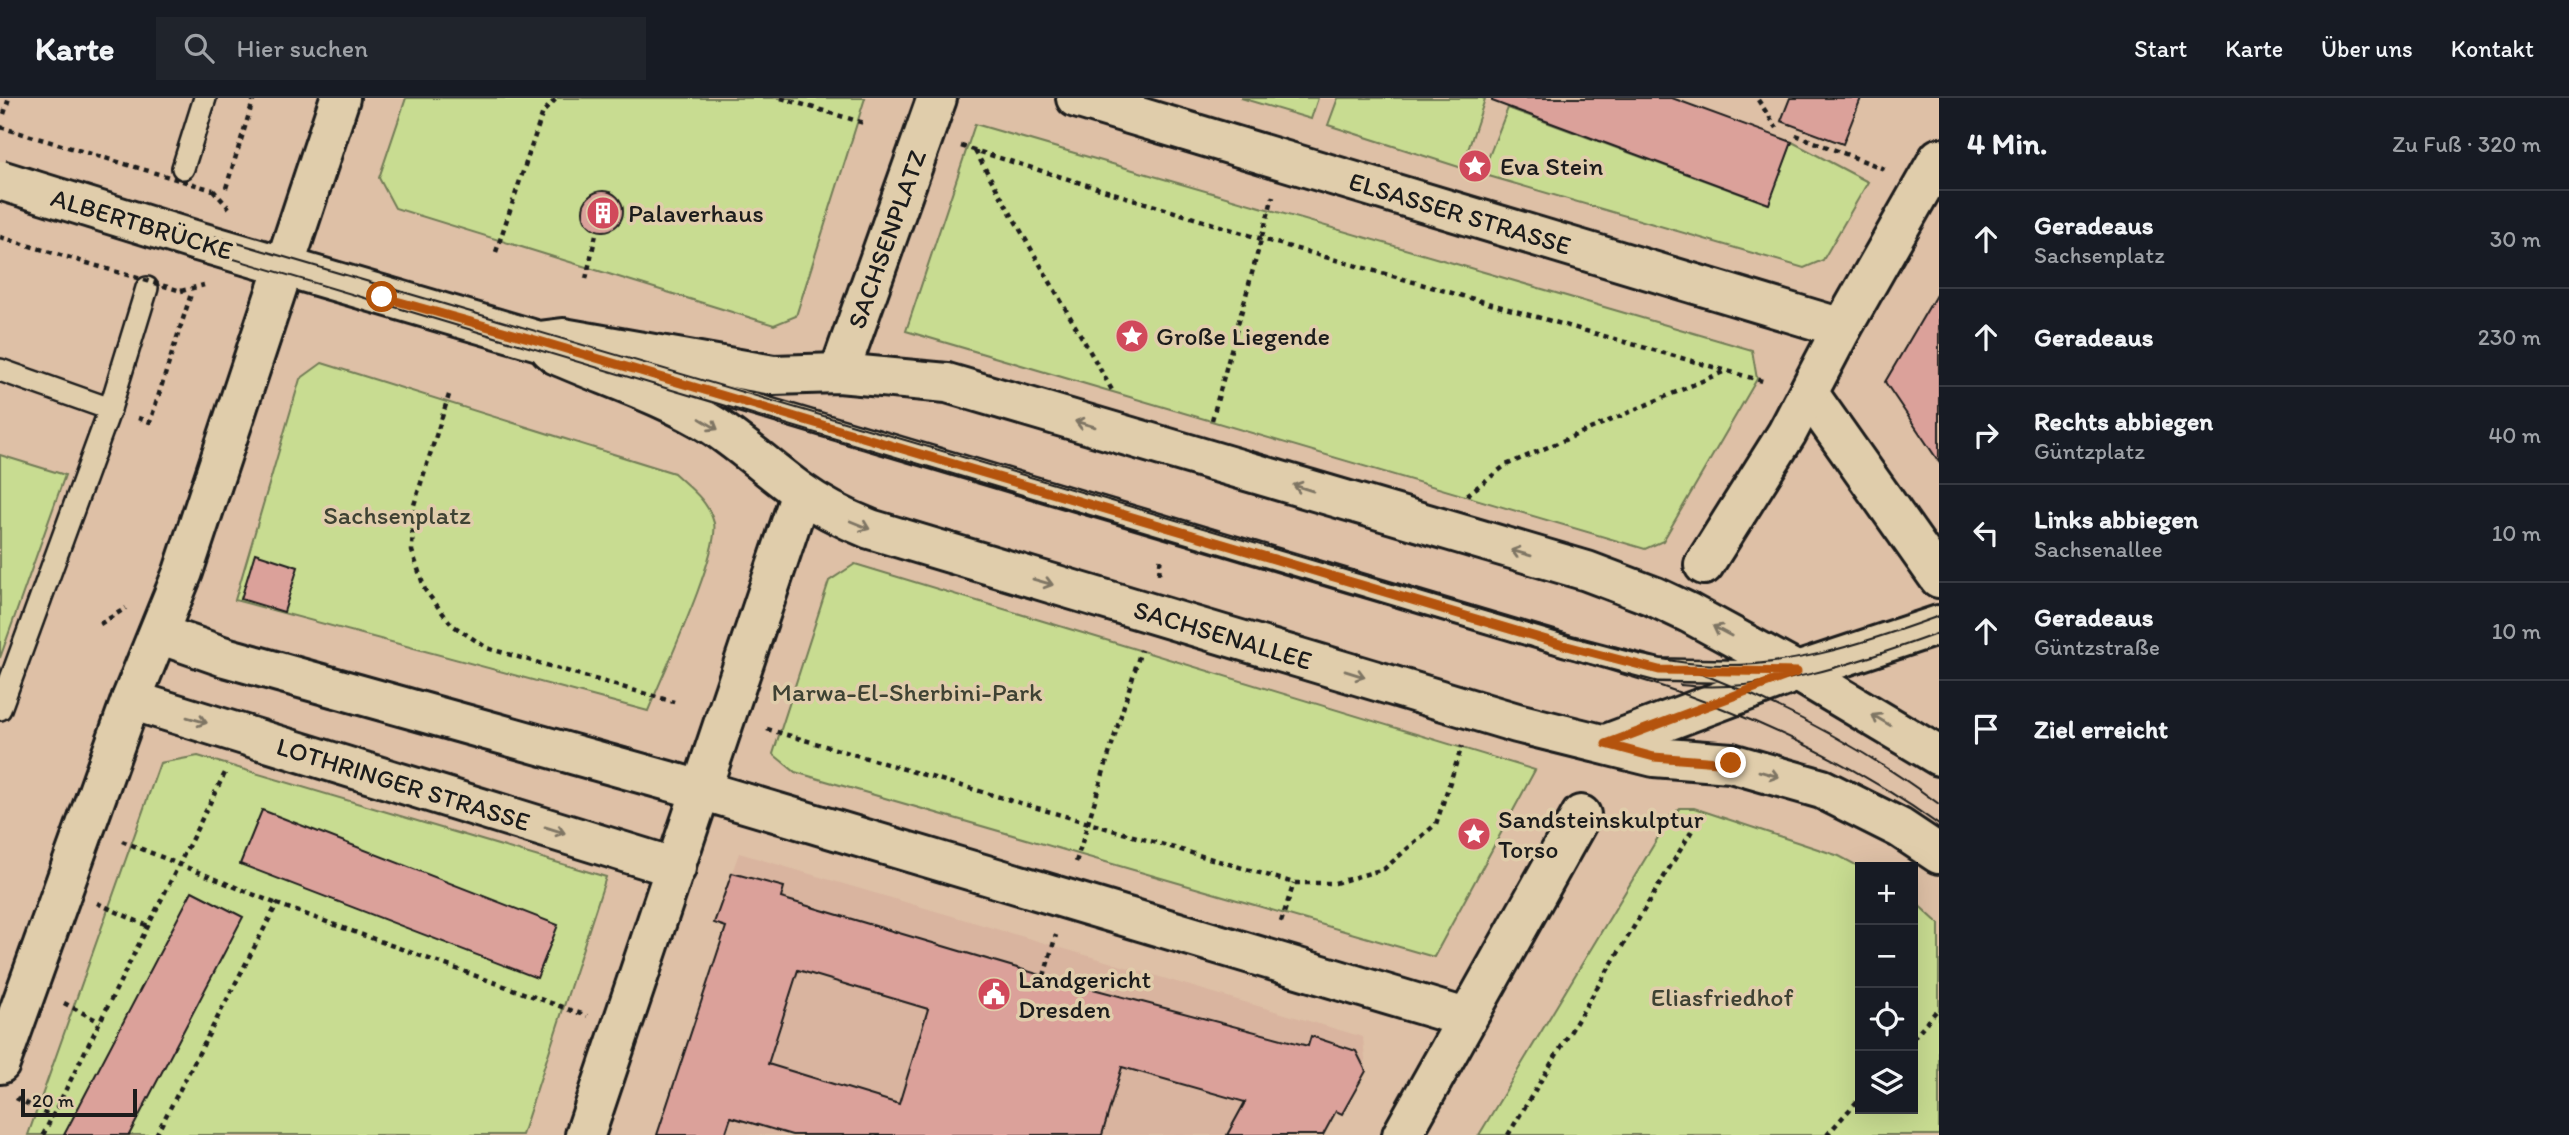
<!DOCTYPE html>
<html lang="de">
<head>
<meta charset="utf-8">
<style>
	:root { --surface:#171b24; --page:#20242c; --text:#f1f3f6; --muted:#9ea1a6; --line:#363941 }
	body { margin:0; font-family:Itim,sans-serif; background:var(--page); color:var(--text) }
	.controls { position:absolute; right:21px; bottom:21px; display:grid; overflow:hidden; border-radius:0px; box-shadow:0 7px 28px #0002 }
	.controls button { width:63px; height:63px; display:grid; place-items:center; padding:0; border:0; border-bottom:2px solid var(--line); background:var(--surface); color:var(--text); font:35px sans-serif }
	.scale { position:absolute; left:21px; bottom:18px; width:116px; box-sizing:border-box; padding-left:7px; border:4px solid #1c1c1c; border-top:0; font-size:19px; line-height:24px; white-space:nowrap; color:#1c1c1c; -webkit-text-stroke:5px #e0cdab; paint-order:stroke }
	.stop { position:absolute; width:21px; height:21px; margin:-16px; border:5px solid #b45309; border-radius:50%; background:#fff }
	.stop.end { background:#b45309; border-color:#fff; box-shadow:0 2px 7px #0008 }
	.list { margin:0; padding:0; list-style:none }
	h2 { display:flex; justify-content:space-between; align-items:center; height:91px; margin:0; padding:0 28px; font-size:30px }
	h2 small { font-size:23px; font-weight:400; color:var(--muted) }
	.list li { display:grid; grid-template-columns:46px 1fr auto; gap:21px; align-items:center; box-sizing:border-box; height:98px; padding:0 28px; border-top:2px solid var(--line) }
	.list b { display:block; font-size:26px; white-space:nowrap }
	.list p { margin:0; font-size:23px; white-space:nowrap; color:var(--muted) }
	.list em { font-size:23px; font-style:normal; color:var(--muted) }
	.icon { flex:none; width:38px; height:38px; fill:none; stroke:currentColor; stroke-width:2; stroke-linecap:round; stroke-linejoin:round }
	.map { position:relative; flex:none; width:1939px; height:1037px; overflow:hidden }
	header { display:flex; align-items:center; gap:42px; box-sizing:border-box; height:98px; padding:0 35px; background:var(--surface); border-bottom:2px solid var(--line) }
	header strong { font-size:33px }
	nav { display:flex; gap:38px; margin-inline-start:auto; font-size:24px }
	.search { width:490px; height:63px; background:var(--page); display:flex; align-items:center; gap:18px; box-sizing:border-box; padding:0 24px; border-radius:0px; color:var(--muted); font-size:26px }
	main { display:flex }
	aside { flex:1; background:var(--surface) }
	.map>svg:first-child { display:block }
	.built { fill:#d9b49f }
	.green { fill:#c8dc91; stroke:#727c56; stroke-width:2 }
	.building { fill:#dba19a; stroke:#1c1c1c; stroke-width:2; fill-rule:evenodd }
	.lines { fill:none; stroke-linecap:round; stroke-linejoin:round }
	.lane-casing { stroke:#1c1c1c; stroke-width:26 }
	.street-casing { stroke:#1c1c1c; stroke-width:44 }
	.secondary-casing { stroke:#1c1c1c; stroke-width:44 }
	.path { stroke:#1c1c1c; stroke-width:4.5; stroke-dasharray:5 5; stroke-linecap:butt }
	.lane { stroke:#e0cdab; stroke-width:21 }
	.street { stroke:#e0cdab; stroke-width:38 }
	.secondary { stroke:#e0cdab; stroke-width:38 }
	.tram { stroke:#1c1c1c; stroke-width:2 }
	.secondary-bridge-casing { stroke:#1c1c1c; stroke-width:44; stroke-linecap:butt }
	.path-bridge { stroke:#1c1c1c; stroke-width:4.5; stroke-dasharray:5 5; stroke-linecap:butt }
	.secondary-bridge { stroke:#e0cdab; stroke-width:38 }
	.oneway { stroke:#7e7464 }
	.route { stroke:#b45309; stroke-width:9 }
	.labels { text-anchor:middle; stroke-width:7; stroke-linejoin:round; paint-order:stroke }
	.poi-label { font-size:26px; fill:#1c1c1c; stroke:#e0cdab; text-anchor:start }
	.street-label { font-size:26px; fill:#1c1c1c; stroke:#e0cdab }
	.park-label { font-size:26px; fill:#3e4233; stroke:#e0cdab }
</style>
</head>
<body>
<header>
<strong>Karte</strong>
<div class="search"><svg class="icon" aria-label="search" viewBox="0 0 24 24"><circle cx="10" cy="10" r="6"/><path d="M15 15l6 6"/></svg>Hier suchen</div>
<nav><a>Start</a><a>Karte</a><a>Über uns</a><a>Kontakt</a></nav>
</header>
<main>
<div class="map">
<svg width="1939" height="1037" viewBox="0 0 1939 1037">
	<rect width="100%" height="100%" fill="#dec0a6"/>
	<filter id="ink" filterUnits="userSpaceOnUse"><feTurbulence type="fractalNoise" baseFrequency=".0143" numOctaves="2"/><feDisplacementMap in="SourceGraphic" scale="14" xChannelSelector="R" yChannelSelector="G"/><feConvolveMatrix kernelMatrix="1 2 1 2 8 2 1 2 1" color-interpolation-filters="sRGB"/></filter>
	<g filter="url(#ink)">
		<!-- built -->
		<polygon class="built" points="739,755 1363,939 1366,973 1342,1016 1336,1014 1322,1037 656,1037 726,829 714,825"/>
		<!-- green -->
		<g class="green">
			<polygon points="406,0 865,0 796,218 774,227 395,110 379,80"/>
			<polygon points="1241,0 1318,0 1311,21"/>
			<polygon points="1338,0 1482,0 1485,1 1462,70 1328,27"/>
			<polygon points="1508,10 1768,106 1792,44 1868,84 1823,162 1804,170 1482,76"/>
			<polygon points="975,26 1752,252 1757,281 1663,443 1645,451 906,233"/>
			<path d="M 322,265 L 674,375 C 690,390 708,402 714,425 C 720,455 662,578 648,613 L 235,502 L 300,281 Z"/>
			<polygon points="0,357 65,377 0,560"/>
			<polygon points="855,466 1535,672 1434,859 795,674 773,656 829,483"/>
			<polygon points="198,658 606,779 522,1037 28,1037 160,665"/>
			<polygon points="1680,710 1694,710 1839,758 1860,769 1860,1011 1913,1011 1913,802 1939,826 1939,1037 1479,1037 1671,718"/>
		</g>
		<!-- building -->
		<g class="building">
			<polygon points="1492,0 1672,0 1792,44 1769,106 1492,3"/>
			<polygon points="1790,0 1861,0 1843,46 1781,23"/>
			<circle cx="603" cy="113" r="20"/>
			<polygon points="1939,192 1939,364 1885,284"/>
			<polygon points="255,455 298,469 284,514 241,501"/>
			<polygon points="262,712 558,827 537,880 240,766"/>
			<path d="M 732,775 L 784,789 L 781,800 L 1044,878 L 1308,948 L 1311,938 L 1356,953 L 1366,973 L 1342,1016 L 1336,1013 L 1323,1037 L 1227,1037 L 1245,1004 L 1122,969 L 1102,1037 L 792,1037 L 731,1019 L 725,1037 L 657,1037 L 726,829 L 714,825 ZM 798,872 L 928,911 L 899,1006 L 768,966 Z"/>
			<polygon points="192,793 243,819 129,1037 64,1037"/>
		</g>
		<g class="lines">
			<defs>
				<g id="lane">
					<polyline points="183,70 205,0"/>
					<polyline points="631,270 1567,548 1659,572 1770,574"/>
					<polyline points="0,272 110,311 0,611"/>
					<polyline points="110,311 147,190"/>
				</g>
				<g id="street">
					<path id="s1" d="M 1076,0 L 1842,230"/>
					<path id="s2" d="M 839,275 L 937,0"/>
					<polyline points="1809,296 1939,480"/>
					<polyline points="1704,467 1787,335 1842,230 1939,60"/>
					<polyline points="159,536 225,559 701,692 1466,920"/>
					<path id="s3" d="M 131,602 L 676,770"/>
					<polyline points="585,1037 801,395"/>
					<polyline points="1402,1037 1581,717"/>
				</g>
				<g id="secondary">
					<polyline points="197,143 539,243 563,240 773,277 839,275 947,285 1587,473 1653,498 1689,515 1803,577 1939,658"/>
					<path id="s4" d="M 550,251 L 557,257 C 609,280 666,298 714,328 C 744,348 770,372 799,393 C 821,409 845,421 870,431 L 1517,625 L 1654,659 L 1731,665 L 1822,691 L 1900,730 L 1939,756"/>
					<polyline points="1606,646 1797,574 1939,527"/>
					<polyline points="0,966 131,602 183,474 340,0"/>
				</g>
			</defs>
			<!-- lane casing -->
			<use href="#lane" class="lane-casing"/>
			<!-- street casing -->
			<use href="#street" class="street-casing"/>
			<!-- secondary casing -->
			<use href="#secondary" class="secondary-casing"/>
			<!-- path -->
			<g class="path">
				<polyline points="781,0 864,25"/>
				<polyline points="1758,2 1777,30"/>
				<polyline points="4,16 9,0"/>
				<polyline points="1796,37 1887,72"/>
				<polyline points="961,48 1262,141 1766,284"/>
				<polyline points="975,53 1112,292"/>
				<polyline points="226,90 254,0"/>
				<polyline points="213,92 229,110"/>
				<polyline points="496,154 543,14 557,0"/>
				<polyline points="586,181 597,132"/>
				<polyline points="181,193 204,187"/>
				<polyline points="449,297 413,410 412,453 425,492 452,527 487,550 674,604"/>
				<polyline points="138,320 150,324 191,196"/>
				<polyline points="1212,322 1273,98"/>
				<polyline points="1467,397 1506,367 1723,274"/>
				<polyline points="1159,476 1161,457"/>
				<polyline points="100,526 126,510"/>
				<polyline points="767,631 1294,785 1335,785 1384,771 1436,726 1462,648"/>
				<polyline points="122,743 277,806"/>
				<polyline points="1076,764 1141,552"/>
				<polyline points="97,805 148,828"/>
				<polyline points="1281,824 1294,785"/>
				<polyline points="1044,878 1056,837"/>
				<polyline points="64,905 100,924"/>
				<polyline points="1913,940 1939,910"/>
				<polyline points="16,1000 53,1019"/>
				<polyline points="43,1037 227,671"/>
				<polyline points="156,1037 277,806 587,918"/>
				<polyline points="1508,1037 1696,726"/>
				<polyline points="1827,1037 1860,1000"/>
			</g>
			<!-- lane -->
			<use href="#lane" class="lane"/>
			<!-- street -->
			<use href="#street" class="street"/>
			<!-- secondary -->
			<use href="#secondary" class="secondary"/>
			<!-- tram -->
			<g class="tram">
				<path d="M 0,75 L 1569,538 C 1612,549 1656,563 1700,566 C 1783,573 1862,546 1939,518"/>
				<path d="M 0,91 L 1652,585 C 1755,619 1851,663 1939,727"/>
				<path d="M 1686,570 C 1775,603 1862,649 1939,706"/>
				<path d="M 1680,587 C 1768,596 1857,565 1939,535"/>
			</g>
			<defs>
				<polyline id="secondary-bridge" points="0,82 197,143"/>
			</defs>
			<!-- secondary-bridge casing -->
			<use href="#secondary-bridge" class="secondary-bridge-casing"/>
			<!-- path-bridge -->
			<g class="path-bridge">
				<polyline points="0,29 213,92"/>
				<polyline points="0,139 181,193"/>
			</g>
			<!-- secondary-bridge -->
			<use href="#secondary-bridge" class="secondary-bridge"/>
		</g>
		<!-- one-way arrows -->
		<defs><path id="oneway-shaft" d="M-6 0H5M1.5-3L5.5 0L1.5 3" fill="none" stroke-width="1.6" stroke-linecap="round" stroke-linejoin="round" transform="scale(1.75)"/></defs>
		<g class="oneway">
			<use href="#oneway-shaft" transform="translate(709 326) rotate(31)"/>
			<use href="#oneway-shaft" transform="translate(1085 326) rotate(-164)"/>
			<use href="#oneway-shaft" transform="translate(1303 390) rotate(-163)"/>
			<use href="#oneway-shaft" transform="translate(860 427) rotate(22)"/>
			<use href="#oneway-shaft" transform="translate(1521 455) rotate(-164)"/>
			<use href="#oneway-shaft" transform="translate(1043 484) rotate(16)"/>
			<use href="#oneway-shaft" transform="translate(1722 533) rotate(-152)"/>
			<use href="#oneway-shaft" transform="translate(1355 576) rotate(17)"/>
			<use href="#oneway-shaft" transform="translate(197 622) rotate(16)"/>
			<use href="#oneway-shaft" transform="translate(1881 622) rotate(-149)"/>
			<use href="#oneway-shaft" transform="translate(1769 676) rotate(16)"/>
			<use href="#oneway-shaft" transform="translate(555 732) rotate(17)"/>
		</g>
	</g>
	<g class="lines" filter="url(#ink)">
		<!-- route -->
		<polyline class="route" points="382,199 539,243 1567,548 1659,572 1797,574 1606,646 1654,659 1731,665"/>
	</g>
	<!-- icons -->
	<defs>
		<symbol id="sight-disc" viewBox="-11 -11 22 22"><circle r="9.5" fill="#d1495b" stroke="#e0cdab"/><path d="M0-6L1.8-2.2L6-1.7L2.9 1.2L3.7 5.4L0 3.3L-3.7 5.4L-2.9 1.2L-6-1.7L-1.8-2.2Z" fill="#fff"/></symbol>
		<symbol id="building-disc" viewBox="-11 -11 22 22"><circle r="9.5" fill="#d1495b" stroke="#e0cdab"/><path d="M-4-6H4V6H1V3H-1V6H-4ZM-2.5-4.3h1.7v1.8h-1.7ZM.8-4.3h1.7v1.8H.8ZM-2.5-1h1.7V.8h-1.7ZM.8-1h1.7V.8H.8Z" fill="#fff"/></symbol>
		<symbol id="civic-disc" viewBox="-11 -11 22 22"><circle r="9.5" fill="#d1495b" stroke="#e0cdab"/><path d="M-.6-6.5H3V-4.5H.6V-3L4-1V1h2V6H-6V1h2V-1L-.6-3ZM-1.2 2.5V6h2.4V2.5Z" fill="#fff"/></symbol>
	</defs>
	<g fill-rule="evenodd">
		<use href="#sight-disc" x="1456" y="49" width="38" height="38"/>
		<use href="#building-disc" x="584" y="96" width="38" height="38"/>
		<use href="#sight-disc" x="1113" y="219" width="38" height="38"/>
		<use href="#sight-disc" x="1455" y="717" width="38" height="38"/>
		<use href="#civic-disc" x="975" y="877" width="38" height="38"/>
	</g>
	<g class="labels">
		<!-- poi labels -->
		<g class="poi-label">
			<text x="1500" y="77">Eva Stein</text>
			<text x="628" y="124">Palaverhaus</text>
			<text x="1156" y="247">Große Liegende</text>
			<text x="1498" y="730">Sandsteinskulptur<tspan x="1498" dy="30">Torso</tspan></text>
			<text x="1018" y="890">Landgericht<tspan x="1018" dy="30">Dresden</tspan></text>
		</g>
		<!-- street labels -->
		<g class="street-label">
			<text dy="9" stroke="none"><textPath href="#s1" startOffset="401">ELSASSER STRASSE</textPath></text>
			<text transform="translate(142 126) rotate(17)" y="9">ALBERTBRÜCKE</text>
			<text dy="9" stroke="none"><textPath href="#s2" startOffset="142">SACHSENPLATZ</textPath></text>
			<text dy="9" stroke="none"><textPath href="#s4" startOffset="738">SACHSENALLEE</textPath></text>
			<text dy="9" stroke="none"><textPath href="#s3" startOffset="285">LOTHRINGER STRASSE</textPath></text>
		</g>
		<!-- park labels -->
		<g class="park-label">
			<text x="397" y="426">Sachsenplatz</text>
			<text x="907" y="603">Marwa-El-Sherbini-Park</text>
			<text x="1722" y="908">Eliasfriedhof</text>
		</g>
	</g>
</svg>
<div class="controls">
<button>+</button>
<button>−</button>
<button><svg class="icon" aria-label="locate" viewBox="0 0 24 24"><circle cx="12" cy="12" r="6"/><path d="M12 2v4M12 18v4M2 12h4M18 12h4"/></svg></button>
<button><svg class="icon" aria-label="layers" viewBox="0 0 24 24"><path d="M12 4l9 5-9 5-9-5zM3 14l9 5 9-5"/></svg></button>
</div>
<div class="scale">20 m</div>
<div class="stop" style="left:382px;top:199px"></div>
<div class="stop end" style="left:1731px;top:665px"></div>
</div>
<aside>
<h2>4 Min.<small>Zu Fuß · 320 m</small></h2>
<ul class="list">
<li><svg class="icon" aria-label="ahead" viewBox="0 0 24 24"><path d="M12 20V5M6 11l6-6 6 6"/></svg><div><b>Geradeaus</b><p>Sachsenplatz</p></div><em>30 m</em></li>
<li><svg class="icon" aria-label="ahead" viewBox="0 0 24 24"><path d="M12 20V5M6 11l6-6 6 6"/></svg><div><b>Geradeaus</b></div><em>230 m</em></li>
<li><svg class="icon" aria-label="right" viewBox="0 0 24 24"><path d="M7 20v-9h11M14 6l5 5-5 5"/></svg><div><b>Rechts abbiegen</b><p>Güntzplatz</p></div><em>40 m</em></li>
<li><svg class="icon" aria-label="left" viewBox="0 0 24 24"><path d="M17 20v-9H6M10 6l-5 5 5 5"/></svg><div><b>Links abbiegen</b><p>Sachsenallee</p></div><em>10 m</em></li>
<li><svg class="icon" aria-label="ahead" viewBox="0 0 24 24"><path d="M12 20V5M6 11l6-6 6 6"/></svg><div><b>Geradeaus</b><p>Güntzstraße</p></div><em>10 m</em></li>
<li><svg class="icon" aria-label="arrive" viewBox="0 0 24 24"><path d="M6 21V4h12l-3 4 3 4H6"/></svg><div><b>Ziel erreicht</b></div></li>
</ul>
</aside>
</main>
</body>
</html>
